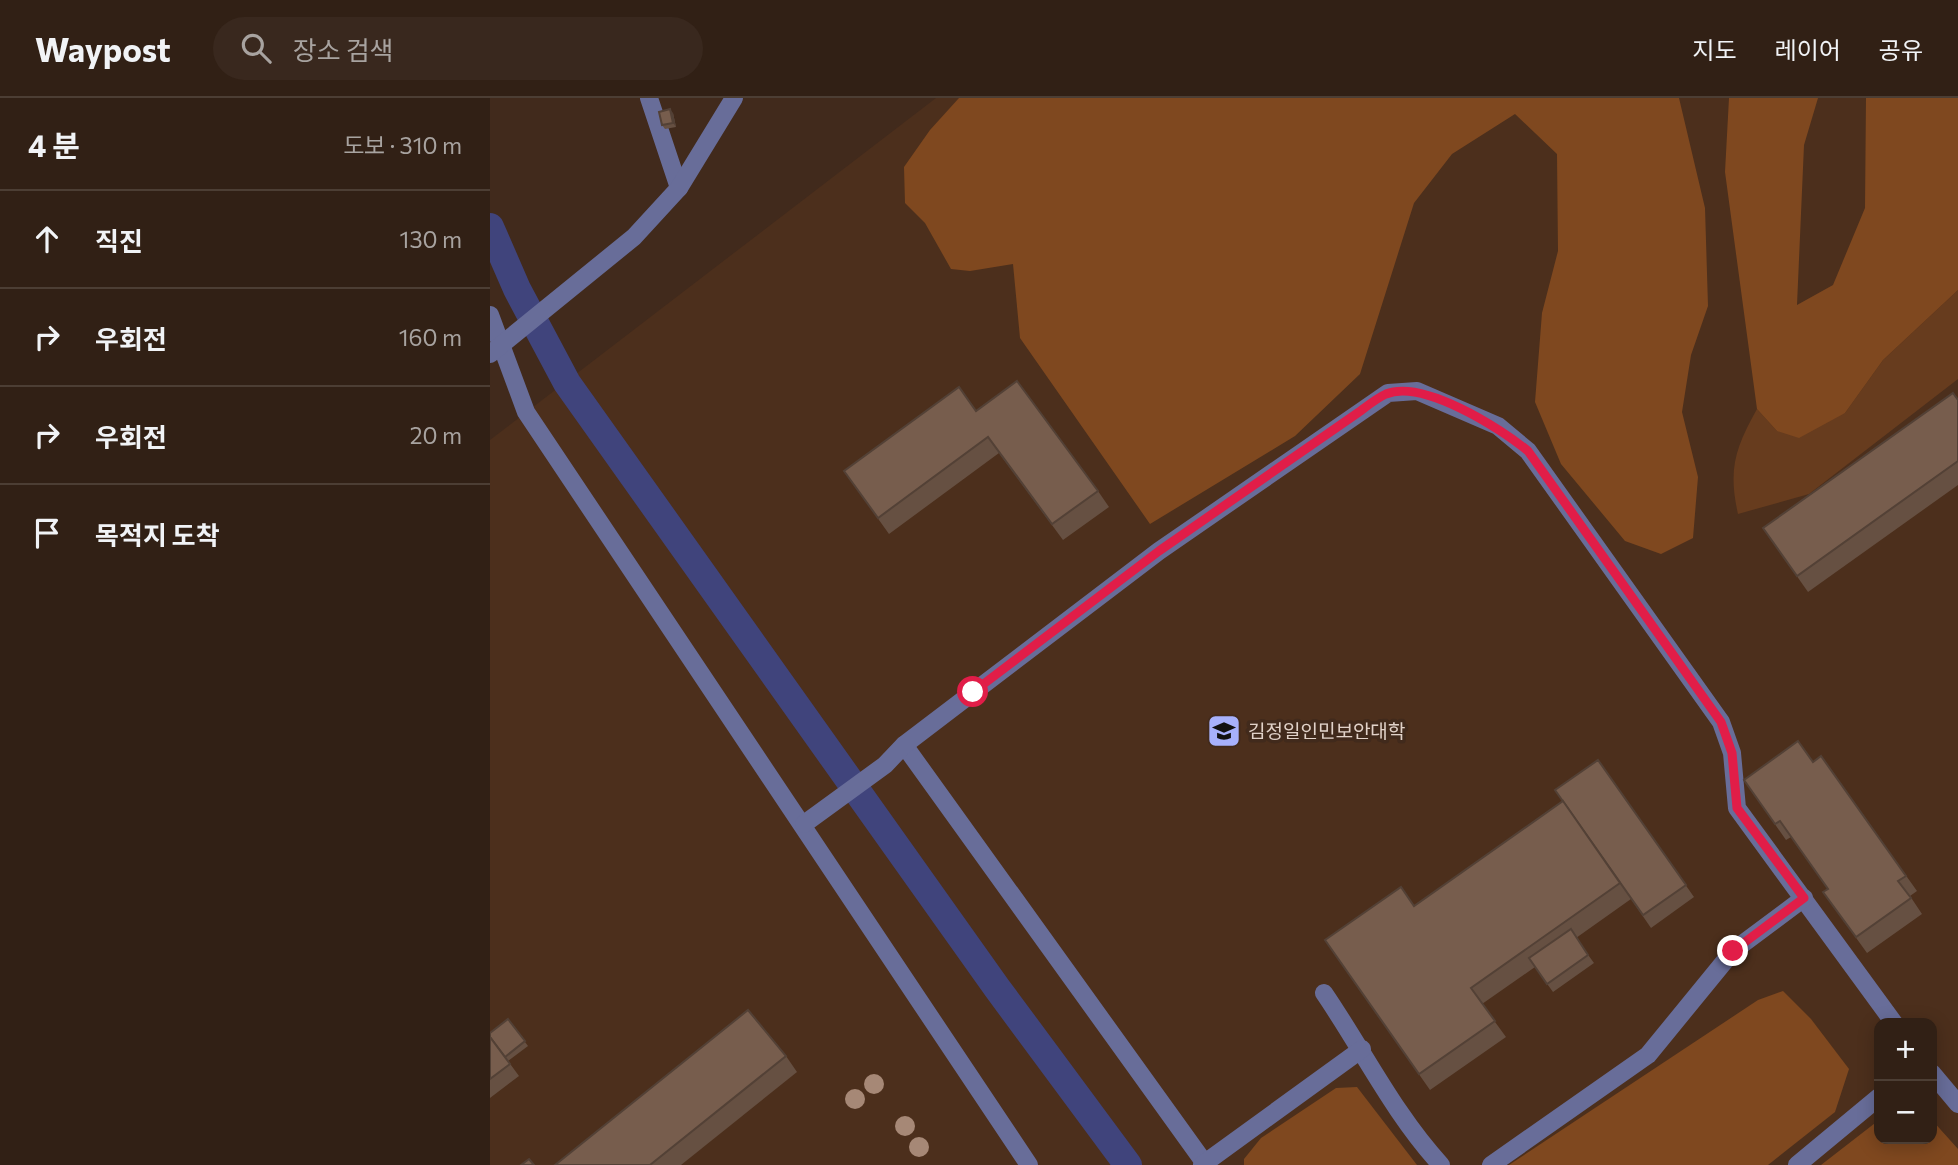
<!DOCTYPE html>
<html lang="ko">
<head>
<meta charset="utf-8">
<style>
	:root { --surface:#312015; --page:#39281e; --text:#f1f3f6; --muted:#a8a3a0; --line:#4c3e34 }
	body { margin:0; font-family:Commissioner,"Noto Sans KR",sans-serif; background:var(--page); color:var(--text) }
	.controls { position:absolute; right:21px; bottom:21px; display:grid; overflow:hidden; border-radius:14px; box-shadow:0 4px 18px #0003 }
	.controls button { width:63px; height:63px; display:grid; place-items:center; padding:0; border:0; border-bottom:2px solid var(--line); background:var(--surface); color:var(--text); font:35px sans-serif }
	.stop { position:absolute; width:21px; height:21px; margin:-16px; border:5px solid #e11d48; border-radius:50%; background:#fff }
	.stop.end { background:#e11d48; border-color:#fff; box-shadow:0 2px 7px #0008 }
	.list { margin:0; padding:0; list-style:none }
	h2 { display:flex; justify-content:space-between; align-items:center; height:91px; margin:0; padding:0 28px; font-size:30px }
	h2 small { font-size:23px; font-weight:400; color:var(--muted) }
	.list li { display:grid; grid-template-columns:46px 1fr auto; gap:21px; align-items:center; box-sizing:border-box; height:98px; padding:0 28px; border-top:2px solid var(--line) }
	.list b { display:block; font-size:26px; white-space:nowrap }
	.list em { font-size:23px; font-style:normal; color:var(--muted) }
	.icon { flex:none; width:38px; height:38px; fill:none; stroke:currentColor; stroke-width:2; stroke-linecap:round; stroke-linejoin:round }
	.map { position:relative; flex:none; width:1468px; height:1067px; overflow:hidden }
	header { display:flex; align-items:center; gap:42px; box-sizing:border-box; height:98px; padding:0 35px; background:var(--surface); border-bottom:2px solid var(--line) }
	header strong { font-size:33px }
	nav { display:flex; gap:38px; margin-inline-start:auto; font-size:24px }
	.search { width:490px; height:63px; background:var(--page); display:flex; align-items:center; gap:18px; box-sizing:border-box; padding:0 24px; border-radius:38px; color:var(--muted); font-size:26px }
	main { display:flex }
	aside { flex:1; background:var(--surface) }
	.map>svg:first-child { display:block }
	.built { fill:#4c2f1c; fill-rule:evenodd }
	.green { fill:#673c1e }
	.forest { fill:#7f481f }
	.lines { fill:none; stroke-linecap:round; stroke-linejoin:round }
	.canal { stroke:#40447c; stroke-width:28 }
	.minor { stroke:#686d99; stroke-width:18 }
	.tree { fill:#a68876 }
	.wall { fill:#665042 }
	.shaded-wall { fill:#534136 }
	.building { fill:#775d4d; stroke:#534136; stroke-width:2 }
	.route { stroke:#e11d48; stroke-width:9 }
	.labels { text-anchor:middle; stroke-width:7; stroke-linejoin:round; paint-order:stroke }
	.poi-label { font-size:19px; fill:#e1d2c9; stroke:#412a1c; text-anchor:start }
</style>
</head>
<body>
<header>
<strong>Waypost</strong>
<div class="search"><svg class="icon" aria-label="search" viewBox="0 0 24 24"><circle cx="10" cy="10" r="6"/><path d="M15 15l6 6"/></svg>장소 검색</div>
<nav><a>지도</a><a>레이어</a><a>공유</a></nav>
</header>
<main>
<aside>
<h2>4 분<small>도보 · 310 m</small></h2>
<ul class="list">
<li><svg class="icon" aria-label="ahead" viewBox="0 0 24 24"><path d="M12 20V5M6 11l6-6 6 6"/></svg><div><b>직진</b></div><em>130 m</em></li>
<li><svg class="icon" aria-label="right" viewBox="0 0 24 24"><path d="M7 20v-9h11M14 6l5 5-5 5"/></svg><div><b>우회전</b></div><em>160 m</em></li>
<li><svg class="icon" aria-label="right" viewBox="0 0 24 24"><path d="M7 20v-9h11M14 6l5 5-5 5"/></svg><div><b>우회전</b></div><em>20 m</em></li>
<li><svg class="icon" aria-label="arrive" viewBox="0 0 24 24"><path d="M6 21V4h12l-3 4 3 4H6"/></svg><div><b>목적지 도착</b></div></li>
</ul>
</aside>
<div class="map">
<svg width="1468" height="1067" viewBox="0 0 1468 1067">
	<rect width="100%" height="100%" fill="#412a1c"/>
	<!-- built -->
	<path class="built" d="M 446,0 L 1468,0 L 1468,1067 L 0,1067 L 0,342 ZM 1389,925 L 1442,925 L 1442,1041 L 1389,1041 Z"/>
	<!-- green -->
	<path class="green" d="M 1468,192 L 1468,281 L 1319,396 L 1248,416 C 1238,372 1245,350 1267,311 L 1287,333 L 1355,315 L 1393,262 Z"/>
	<!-- forest -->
	<g class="forest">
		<polygon points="469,0 1189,0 1215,110 1218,208 1201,257 1192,314 1208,379 1203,440 1171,456 1135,443 1071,366 1045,304 1052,215 1068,153 1067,56 1025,16 962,56 924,105 870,276 805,338 660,426 530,240 523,166 480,173 461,171 435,125 415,105 414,69 440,32"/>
		<polygon points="1239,0 1328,0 1314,47 1307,207 1343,187 1375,110 1376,0 1468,0 1468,192 1393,262 1355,315 1309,340 1287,333 1267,311 1235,74"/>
		<polygon points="1293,893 1321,921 1359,971 1345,1014 1278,1067 1019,1067 1268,902"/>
		<polygon points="867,989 927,1067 754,1067 754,1061 771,1040 846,990"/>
		<polygon points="1389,1022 1389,1041 1442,1041 1442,1022 1468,1051 1468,1067 1331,1067"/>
	</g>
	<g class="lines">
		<!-- canal -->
		<polyline class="canal" points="0,129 27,191 77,285 507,890 638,1067"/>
		<!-- minor -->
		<g class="minor">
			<polyline points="159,0 189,90"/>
			<polyline points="0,217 36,314 539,1067"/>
			<polyline points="0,256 144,139 189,90 244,0"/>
			<polyline points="414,647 716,1067"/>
			<polyline points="314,726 395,667 414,647 669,453 898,295 927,293 1008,328 1038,353 1231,624 1242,655 1247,710 1404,925"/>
			<path d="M 834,895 C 873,952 904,1016 951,1067"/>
			<polyline points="1442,975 1468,1006"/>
			<polyline points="712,1067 872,951"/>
			<polyline points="1001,1067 1158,957 1243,853 1314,800"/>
			<polyline points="1307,1067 1389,999"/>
		</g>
	</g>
	<!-- trees -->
	<g class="tree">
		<circle cx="384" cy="986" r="10"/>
		<circle cx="365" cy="1001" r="10"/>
		<circle cx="415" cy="1028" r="10"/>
		<circle cx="429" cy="1049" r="10"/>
	</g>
	<!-- wall -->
	<g class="wall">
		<polygon points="183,15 186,29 175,31 172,27"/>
		<polygon points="1468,302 1468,387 1318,494 1273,430"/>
		<polygon points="486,313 608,393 619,409 573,442 509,355 399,436 354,373"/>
		<polygon points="1331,658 1427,793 1420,798 1432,816 1377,855 1333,794 1338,791 1301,739 1296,742 1254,682 1323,664"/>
		<polygon points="1108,662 1204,799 1161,830 1141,801 1086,840 1104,865 1063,894 1045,869 992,906 1016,939 940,992 835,842 924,808 1072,703"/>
		<polygon points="18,921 38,948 18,963 29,978 0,1000 0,935"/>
		<polygon points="296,958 307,974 191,1067 65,1067"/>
	</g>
	<!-- shaded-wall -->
	<polygon class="shaded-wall" points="180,11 183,15 186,29 183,25"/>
	<!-- building -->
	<g class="building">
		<polygon points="180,11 183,25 172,27 169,14"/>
		<polygon points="527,283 608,393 562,426 498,339 388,420 354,373 469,289 486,313"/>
		<polygon points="1463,295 1468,302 1468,363 1307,478 1273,430"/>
		<polygon points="1308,643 1323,664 1331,658 1416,778 1408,783 1421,800 1366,839 1333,794 1338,791 1290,723 1285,726 1254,682"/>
		<polygon points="1108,662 1196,787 1153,817 1065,692"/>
		<polygon points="1073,703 1130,785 981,890 1005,923 929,976 835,842 911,789 924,808"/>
		<polygon points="1081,831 1098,857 1057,886 1039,860"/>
		<polygon points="258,912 296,958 160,1067 65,1067"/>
		<polygon points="18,921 35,943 15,959 0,939 0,935"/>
		<polygon points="0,939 20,966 0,981"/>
		<polygon points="39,1061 44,1067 31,1067"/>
	</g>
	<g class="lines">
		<!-- route -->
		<path class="route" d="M 483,594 L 669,453 L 869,314 C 877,308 887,300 896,296 C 933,281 1010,330 1038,353 L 1231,624 L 1242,655 L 1247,710 L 1314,800 L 1243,853"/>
	</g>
	<!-- icons -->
	<defs>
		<symbol id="university-square" viewBox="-11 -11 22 22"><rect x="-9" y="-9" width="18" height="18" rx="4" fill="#a7b1fc" stroke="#412a1c"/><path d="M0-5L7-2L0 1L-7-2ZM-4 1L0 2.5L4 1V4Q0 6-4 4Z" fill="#111"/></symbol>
	</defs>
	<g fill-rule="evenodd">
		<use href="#university-square" x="715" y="614" width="38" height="38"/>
	</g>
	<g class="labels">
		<!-- poi labels -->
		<g class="poi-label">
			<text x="758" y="640">김정일인민보안대학</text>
		</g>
	</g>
</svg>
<div class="controls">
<button>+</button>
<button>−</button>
</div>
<div class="stop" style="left:483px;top:594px"></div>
<div class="stop end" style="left:1243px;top:853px"></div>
</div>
</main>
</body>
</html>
